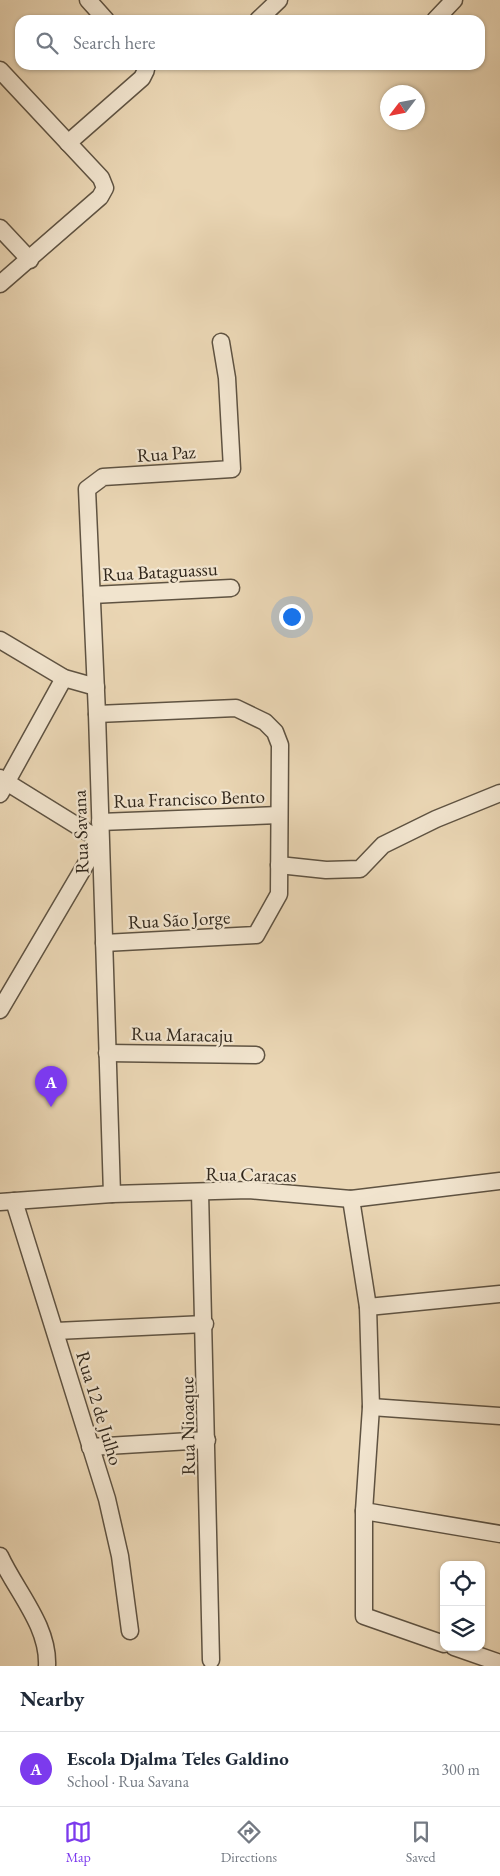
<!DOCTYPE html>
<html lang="en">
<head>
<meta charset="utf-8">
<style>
	:root { --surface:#fff; --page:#f6f6f7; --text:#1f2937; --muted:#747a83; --line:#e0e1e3; --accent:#7c3aed }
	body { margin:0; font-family:"EB Garamond",serif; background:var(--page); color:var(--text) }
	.controls { position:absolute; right:15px; bottom:15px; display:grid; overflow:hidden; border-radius:10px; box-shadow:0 1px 4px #0004 }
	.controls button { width:45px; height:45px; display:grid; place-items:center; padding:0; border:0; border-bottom:1px solid var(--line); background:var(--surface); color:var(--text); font:25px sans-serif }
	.compass { position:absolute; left:380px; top:85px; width:45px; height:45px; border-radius:50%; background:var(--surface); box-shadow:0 1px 4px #0004; rotate:238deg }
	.you { position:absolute; left:291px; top:616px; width:18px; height:18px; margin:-12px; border:4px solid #fff; border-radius:50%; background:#1a73e8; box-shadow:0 0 0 8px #1a73e833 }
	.badge { display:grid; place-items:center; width:32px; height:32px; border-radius:50%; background:var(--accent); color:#fff; font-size:16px; font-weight:700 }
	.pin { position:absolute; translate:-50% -41px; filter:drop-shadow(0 1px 2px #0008) }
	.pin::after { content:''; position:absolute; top:26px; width:18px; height:15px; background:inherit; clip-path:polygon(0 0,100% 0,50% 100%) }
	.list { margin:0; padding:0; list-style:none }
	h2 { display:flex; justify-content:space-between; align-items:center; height:65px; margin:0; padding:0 20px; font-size:21px }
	h2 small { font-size:16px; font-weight:400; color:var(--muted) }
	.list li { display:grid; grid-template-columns:32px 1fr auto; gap:15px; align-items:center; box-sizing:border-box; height:75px; padding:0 20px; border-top:1px solid var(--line) }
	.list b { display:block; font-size:19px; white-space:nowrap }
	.list p { margin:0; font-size:16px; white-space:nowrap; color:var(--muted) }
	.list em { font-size:16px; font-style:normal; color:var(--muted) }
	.icon { flex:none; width:28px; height:28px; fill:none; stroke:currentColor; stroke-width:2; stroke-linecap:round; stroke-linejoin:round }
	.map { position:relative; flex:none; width:500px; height:1666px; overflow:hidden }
	.search { position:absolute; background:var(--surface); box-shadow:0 1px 4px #0004; left:15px; right:15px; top:15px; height:55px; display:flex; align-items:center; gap:12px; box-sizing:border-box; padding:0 18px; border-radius:15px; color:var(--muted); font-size:19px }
	.sheet { height:140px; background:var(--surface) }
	nav { display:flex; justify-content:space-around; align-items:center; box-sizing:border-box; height:70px; border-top:1px solid var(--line); background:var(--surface); font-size:14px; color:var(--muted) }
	nav a { display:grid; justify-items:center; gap:2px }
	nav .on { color:var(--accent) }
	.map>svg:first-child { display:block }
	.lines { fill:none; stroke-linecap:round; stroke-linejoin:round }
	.minor-casing { stroke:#5f5342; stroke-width:19 }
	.minor { stroke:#f1e4ce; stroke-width:16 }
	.labels { text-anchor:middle; stroke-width:4.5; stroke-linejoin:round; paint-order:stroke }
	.street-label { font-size:19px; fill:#31271c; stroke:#f1e4ce }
</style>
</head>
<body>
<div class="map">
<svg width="500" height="1666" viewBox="0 0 500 1666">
	<rect width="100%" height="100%" fill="#ead6b4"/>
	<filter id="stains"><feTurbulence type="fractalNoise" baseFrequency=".004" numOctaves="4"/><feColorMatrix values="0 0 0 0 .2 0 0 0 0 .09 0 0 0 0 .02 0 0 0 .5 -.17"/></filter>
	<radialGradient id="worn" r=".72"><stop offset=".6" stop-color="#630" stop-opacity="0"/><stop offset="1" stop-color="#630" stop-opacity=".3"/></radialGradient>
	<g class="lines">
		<defs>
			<g id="minor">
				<polyline points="88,0 106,20"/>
				<polyline points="258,20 279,0"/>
				<polyline points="435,20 454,0"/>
				<polyline points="0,70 101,178 105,188 100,197 0,284"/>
				<polyline points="68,143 142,78 146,70 144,65"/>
				<polyline points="0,228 30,260"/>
				<polyline points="92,595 231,588"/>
				<polyline points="0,640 64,678 96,687"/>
				<polyline points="97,714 236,708 265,722 275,732 280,745 279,894 256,935 104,943"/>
				<polyline points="0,778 100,840 0,1010"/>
				<polyline points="0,794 64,678"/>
				<polyline points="100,822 279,815"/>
				<polyline points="279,865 326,870 360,869 383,845 436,819 500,793"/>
				<polyline points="107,1053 256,1055"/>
				<polyline points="200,1192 211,1660"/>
				<polyline points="112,1194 97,714 87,489 103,477 232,469 227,378 221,342"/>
				<polyline points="351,1199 368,1307 371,1407 364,1511 364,1616 444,1644"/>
				<polyline points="14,1201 107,1499 120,1556 130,1631"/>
				<polyline points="0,1202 112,1194 249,1190 351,1199 500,1181"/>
				<polyline points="368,1307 500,1294"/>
				<polyline points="56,1331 205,1324"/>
				<polyline points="371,1407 500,1416"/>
				<polyline points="90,1447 207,1440"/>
				<polyline points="364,1511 500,1534"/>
				<path d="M 0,1556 C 16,1591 49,1626 47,1666"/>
				<polyline points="454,1647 500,1663"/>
			</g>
		</defs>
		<!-- minor casing -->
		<use href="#minor" class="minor-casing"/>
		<!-- minor -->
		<use href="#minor" class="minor"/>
	</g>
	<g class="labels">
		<!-- street labels -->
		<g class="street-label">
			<text transform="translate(166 453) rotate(-4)" y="7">Rua Paz</text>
			<text transform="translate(160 571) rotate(-3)" y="7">Rua Bataguassu</text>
			<text transform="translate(189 798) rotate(-2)" y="7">Rua Francisco Bento</text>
			<text transform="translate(80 832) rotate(-92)" y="7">Rua Savana</text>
			<text transform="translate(179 919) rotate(-3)" y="7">Rua São Jorge</text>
			<text transform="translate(182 1034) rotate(1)" y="7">Rua Maracaju</text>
			<text transform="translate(251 1174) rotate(1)" y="7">Rua Caracas</text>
			<text transform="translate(100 1408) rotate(73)" y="7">Rua 12 de Julho</text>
			<text transform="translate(187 1426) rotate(-91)" y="7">Rua Nioaque</text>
		</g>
	</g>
	<rect width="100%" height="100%" filter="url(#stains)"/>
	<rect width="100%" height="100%" fill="url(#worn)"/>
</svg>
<div class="controls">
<button><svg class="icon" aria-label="locate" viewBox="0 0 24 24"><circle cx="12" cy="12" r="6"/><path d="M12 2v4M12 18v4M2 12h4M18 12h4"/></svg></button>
<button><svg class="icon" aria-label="layers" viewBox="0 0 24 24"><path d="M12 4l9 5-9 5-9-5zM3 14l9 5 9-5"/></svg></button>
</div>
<svg class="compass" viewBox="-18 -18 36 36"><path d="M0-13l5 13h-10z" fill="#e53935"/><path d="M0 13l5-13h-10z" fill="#747a83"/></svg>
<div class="you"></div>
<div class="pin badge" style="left:51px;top:1107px">A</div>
<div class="search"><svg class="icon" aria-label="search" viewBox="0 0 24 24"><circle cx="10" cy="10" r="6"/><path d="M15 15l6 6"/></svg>Search here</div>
</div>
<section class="sheet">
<h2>Nearby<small></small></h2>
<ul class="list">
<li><span class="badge">A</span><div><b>Escola Djalma Teles Galdino</b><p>School · Rua Savana</p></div><em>300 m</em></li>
</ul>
</section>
<nav>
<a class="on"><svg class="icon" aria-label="map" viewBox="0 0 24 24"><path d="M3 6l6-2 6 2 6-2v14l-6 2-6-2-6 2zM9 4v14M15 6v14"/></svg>Map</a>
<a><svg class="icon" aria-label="directions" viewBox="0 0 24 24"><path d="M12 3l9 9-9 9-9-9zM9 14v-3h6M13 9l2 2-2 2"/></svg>Directions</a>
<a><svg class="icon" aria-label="saved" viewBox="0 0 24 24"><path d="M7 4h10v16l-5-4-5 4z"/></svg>Saved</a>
</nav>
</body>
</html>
